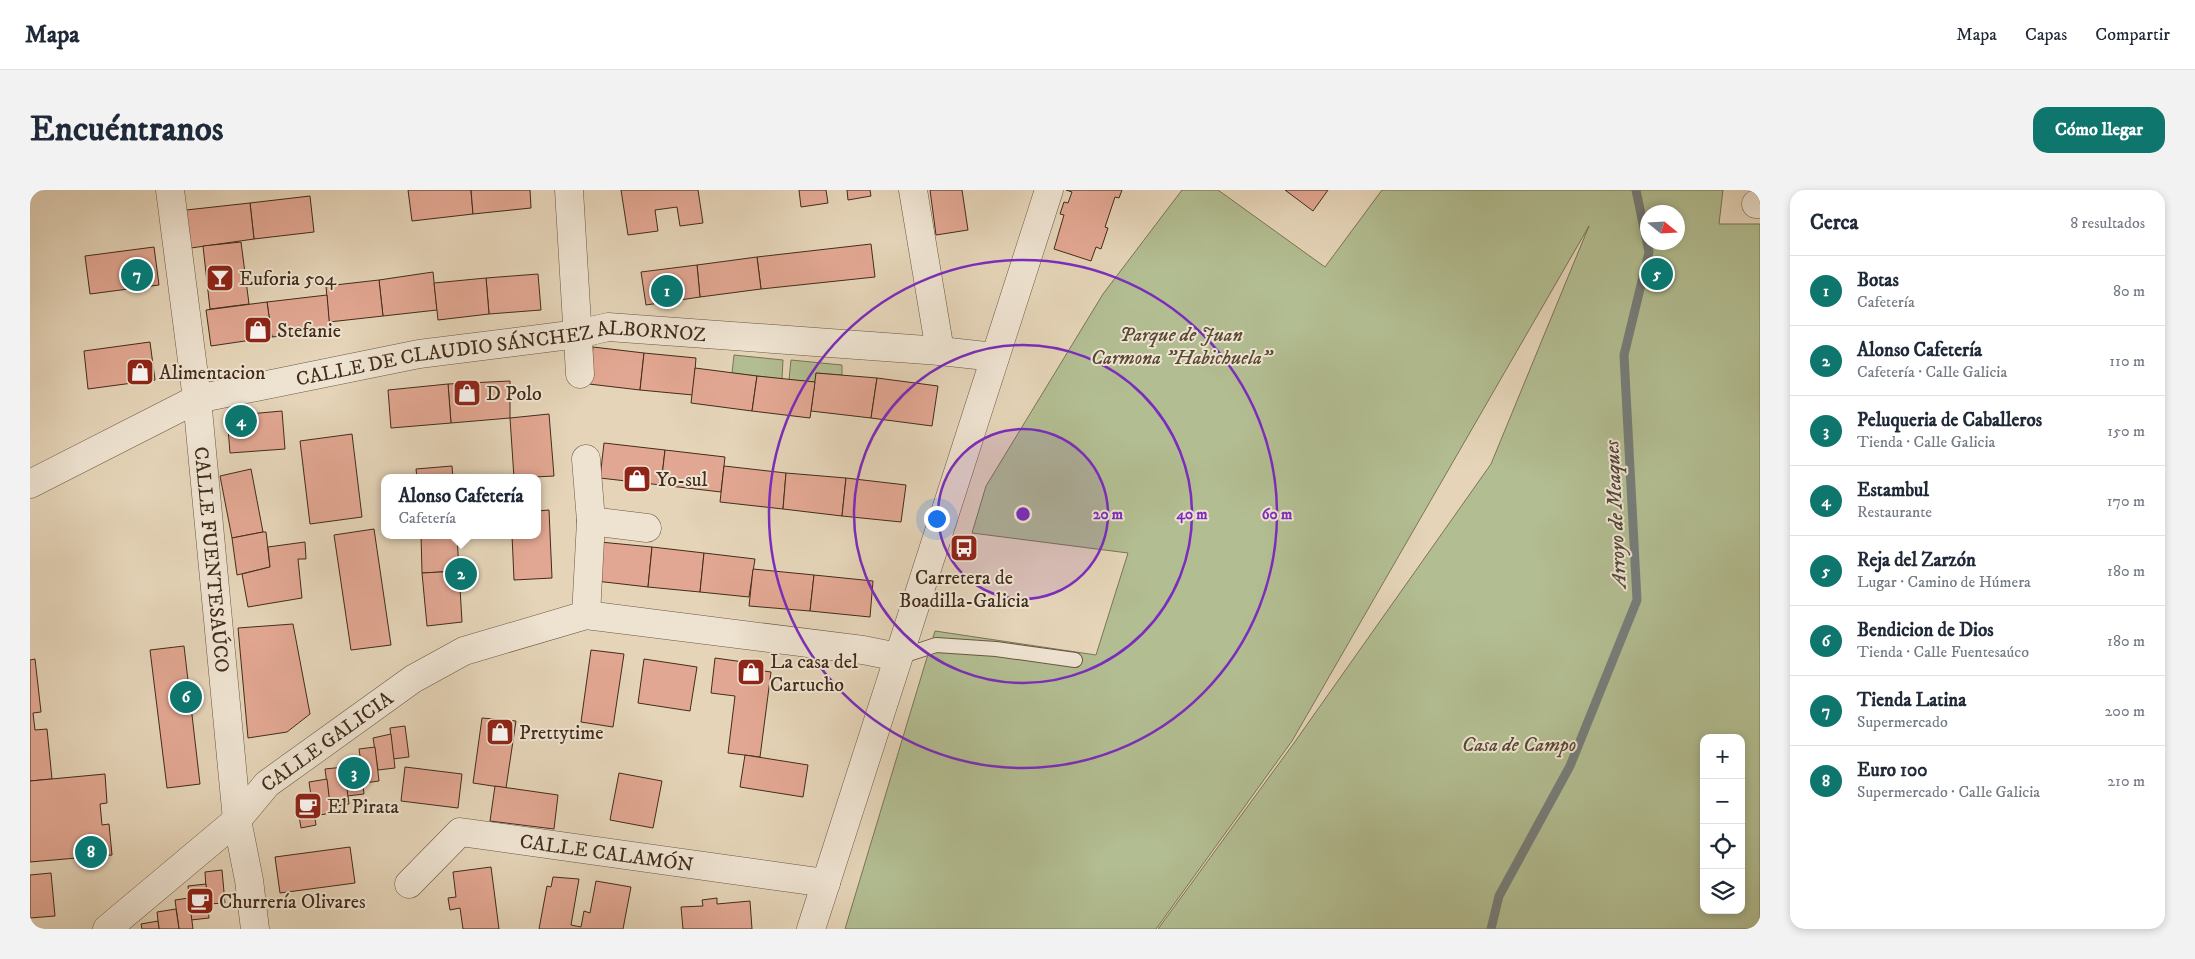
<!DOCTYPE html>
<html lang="es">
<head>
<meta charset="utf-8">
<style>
	:root { --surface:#fff; --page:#f2f2f3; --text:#1f2937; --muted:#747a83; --line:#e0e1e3; --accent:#0f766e }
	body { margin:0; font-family:"IM FELL DW Pica",serif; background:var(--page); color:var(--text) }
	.controls { position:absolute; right:15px; bottom:15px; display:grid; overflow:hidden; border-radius:10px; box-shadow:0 2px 8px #0003 }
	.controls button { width:45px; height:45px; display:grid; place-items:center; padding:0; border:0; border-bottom:1px solid var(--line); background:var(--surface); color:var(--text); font:25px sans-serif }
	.compass { position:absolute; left:1610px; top:15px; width:45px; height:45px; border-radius:50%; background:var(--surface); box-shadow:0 2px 8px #0003; rotate:108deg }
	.you { position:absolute; left:906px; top:328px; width:18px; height:18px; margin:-12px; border:4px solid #fff; border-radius:50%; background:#1a73e8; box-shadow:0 0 0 8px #1a73e833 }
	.badge { display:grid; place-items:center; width:32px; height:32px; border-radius:50%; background:var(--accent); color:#fff; font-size:16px; font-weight:700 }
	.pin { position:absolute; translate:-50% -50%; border:2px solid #fff; box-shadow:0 1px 5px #0006 }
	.popup { position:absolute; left:351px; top:284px; width:160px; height:65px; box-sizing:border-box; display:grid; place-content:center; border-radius:10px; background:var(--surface); filter:drop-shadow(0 1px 4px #0005); font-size:16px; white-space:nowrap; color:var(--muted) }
	.popup b { font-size:19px; color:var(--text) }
	.popup::after { content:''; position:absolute; left:50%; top:100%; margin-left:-10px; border:10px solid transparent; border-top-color:var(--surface) }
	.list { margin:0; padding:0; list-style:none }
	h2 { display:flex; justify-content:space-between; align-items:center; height:65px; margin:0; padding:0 20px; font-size:21px }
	h2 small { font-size:16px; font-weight:400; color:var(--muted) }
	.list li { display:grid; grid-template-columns:32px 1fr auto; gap:15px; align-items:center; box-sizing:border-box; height:70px; padding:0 20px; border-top:1px solid var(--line) }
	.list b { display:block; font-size:19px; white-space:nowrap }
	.list p { margin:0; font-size:16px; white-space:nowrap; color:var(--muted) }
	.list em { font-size:16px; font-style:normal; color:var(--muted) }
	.icon { flex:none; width:28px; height:28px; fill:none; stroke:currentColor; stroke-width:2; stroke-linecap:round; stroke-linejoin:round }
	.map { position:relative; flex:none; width:1730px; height:739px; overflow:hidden; border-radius:15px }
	header { display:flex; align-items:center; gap:30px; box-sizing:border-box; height:70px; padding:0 25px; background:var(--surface); border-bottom:1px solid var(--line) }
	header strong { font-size:24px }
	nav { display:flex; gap:28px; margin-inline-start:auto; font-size:18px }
	.intro { display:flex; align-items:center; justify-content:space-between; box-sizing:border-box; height:120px; padding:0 30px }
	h1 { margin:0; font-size:35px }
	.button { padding:12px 22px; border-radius:15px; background:var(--accent); color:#fff; font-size:18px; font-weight:700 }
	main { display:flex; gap:30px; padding:0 30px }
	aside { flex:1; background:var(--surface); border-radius:15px; box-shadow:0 2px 8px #0003 }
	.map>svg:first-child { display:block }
	.green { fill:#b2bd91; stroke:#7a7456; fill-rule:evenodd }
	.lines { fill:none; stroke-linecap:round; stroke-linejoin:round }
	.stream { stroke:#777e7a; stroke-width:9 }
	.building { fill:#e2a792; stroke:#422c1a }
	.service-casing { stroke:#6b5642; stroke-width:16 }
	.minor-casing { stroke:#6b5642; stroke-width:29 }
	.tertiary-casing { stroke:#6b5642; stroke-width:29 }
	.service { stroke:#eee3d1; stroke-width:14 }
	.minor { stroke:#eee3d1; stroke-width:28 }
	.tertiary { stroke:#eee3d1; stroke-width:28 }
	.ring { fill:none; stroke:#7b2cbf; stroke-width:2.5 }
	.labels { text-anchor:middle; stroke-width:4; stroke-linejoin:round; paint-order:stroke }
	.poi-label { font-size:20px; fill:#422c1a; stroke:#eee3d1; text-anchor:start }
	.park-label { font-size:20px; font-style:italic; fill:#584932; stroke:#eee3d1 }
	.street-label { font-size:20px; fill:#422c1a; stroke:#eee3d1 }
	.water-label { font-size:21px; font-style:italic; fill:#54473a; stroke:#eee3d1 }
	.centre { fill:#7b2cbf; stroke:#eee3d1; stroke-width:2.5 }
	.ring-label { font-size:15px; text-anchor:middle; font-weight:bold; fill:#7b2cbf; stroke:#eee3d1; stroke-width:4; stroke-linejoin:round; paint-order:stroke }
</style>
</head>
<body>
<header>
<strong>Mapa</strong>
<nav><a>Mapa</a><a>Capas</a><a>Compartir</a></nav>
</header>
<div class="intro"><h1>Encuéntranos</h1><a class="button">Cómo llegar</a></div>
<main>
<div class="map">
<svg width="1730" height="739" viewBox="0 0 1730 739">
	<rect width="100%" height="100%" fill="#e5d4b8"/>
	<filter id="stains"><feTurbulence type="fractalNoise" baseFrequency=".004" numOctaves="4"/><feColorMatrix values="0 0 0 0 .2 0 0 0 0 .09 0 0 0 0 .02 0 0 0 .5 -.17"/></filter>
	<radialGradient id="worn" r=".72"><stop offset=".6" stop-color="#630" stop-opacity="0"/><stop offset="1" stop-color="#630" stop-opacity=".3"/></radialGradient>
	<!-- green -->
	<g class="green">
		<path d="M 1152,0 L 1188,0 L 1295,77 L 1352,0 L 1693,0 L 1689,34 L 1730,34 L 1730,739 L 1128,739 L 1264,553 L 1461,274 L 1559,36 L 1262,551 L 1126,739 L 815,739 L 905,441 L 1066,465 L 1098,363 L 942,343 L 956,296 L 1073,104 ZM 1618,22 L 1648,22 L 1648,52 L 1618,52 ZM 1674,548 L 1711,548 L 1711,720 L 1674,720 Z"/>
		<polygon points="704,165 753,170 752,189 702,183"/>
		<polygon points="761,170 812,175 812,185 786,183 785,192 759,190"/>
	</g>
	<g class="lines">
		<!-- stream -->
		<polyline class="stream" points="1461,739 1469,706 1540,576 1607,410 1594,165 1619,62 1606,0"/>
	</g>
	<!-- building -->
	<g class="building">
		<polygon points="378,0 441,0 443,24 382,31"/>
		<polygon points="441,0 500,0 501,18 443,24"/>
		<polygon points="591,0 668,0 673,33 650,36 647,17 625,20 628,41 598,45"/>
		<polygon points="769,0 796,0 798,13 771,17"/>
		<polygon points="817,0 840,0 841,6 818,10"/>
		<polygon points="900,0 932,0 938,40 906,45"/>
		<polygon points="1036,0 1092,0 1089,8 1085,7 1075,37 1078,38 1071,59 1066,57 1061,71 1024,59 1034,25 1030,24 1034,12 1038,13 1042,2"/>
		<polygon points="1255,0 1298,0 1283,21"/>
		<polygon points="280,6 284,42 224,49 220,13"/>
		<polygon points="220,13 224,49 161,58 156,20"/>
		<polygon points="211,52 219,114 180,119 173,56"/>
		<polygon points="841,54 845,87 731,99 727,67"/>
		<polygon points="124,57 129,95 60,104 55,66"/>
		<polygon points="727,67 731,99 670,107 667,75"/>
		<polygon points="667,75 670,107 616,115 611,82"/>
		<polygon points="403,82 407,120 353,126 349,90"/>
		<polygon points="508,84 511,120 459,124 456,88"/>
		<polygon points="456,88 459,124 408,130 404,93"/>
		<polygon points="349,90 353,126 299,132 296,96"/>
		<polygon points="297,105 300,141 242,147 237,112"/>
		<polygon points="237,112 242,147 181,156 176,120"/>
		<polygon points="120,152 125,190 58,199 54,161"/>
		<polygon points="563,157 614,163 610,200 559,194"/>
		<polygon points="614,163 666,168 663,205 610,200"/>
		<polygon points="665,178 727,186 722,221 661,213"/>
		<polygon points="786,183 847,188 841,228 781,221"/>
		<polygon points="727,186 785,192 780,228 722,221"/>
		<polygon points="847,188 908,196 902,236 841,228"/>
		<polygon points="480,191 480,228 421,233 418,194"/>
		<polygon points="418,194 421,233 361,238 358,200"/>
		<polygon points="252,221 255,259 200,263 197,226"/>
		<polygon points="519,224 524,286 484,288 480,228"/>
		<polygon points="322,244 332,327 280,334 270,251"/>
		<polygon points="574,253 635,260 631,295 570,288"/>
		<polygon points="635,260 695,267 691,302 631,295"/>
		<polygon points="422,276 423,288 387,288 386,279"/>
		<polygon points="694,276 756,283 753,319 690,312"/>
		<polygon points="221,279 233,342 202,348 190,286"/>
		<polygon points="756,283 816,288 812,326 753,319"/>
		<polygon points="816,288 876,295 871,332 812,326"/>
		<polygon points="519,320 522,388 484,390 482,345 507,345 507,321"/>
		<polygon points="344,339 361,455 321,460 304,345"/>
		<polygon points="233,342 236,342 240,377 207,385 202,348"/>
		<polygon points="391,345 427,345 429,381 392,383"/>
		<polygon points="275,352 276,369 268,369 272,408 218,417 212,384 240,377 238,357"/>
		<polygon points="570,352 622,357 618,397 566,391"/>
		<polygon points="622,357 674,363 670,402 618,397"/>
		<polygon points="674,363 725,369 719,407 670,402"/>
		<polygon points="723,379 784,385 780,421 719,416"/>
		<polygon points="429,381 432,432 397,436 392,383"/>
		<polygon points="784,385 843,391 840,427 780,421"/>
		<polygon points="263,434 280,524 257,542 218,548 208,438"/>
		<polygon points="154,456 170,594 137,598 120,460"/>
		<polygon points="561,460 594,464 583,537 551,532"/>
		<polygon points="685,468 721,473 720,479 741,482 730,567 698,563 705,506 681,503"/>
		<polygon points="5,469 11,522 3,523 5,540 17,539 22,589 0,591 0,470"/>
		<polygon points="614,469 667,477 660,521 608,513"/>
		<polygon points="452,528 486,531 476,598 443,593"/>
		<polygon points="375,536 379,567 363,569 360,538"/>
		<polygon points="361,544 365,578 348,580 343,548"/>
		<polygon points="345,557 349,591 334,593 329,559"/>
		<polygon points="715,565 778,575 773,607 710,597"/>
		<polygon points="330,568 334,604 317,606 313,570"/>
		<polygon points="314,577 319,614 300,617 295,579"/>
		<polygon points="375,577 432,584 428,618 371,611"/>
		<polygon points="589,583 632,591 623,638 580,630"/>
		<polygon points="75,584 77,613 70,614 72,635 79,634 82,665 0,672 0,591"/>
		<polygon points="297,589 301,623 284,626 279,592"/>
		<polygon points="465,596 528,605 524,639 460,631"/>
		<polygon points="281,604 286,635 271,638 266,607"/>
		<polygon points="320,657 325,693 250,703 245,667"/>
		<polygon points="461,677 469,739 433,739 430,718 420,720 418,708 426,707 423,682"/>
		<polygon points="192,680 195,713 177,714 175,682"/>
		<polygon points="21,683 25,726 0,728 0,685"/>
		<polygon points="523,687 549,689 541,735 551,737 554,721 560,723 566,691 601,697 593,739 509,739 517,696 521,697"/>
		<polygon points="176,694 179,728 161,730 158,696"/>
		<polygon points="159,708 163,739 149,739 145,710"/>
		<polygon points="687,708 687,714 720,711 722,739 653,739 651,717 673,716 672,710"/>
		<polygon points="146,719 149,739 129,739 127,722"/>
		<polygon points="128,731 129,739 112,739 111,734"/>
	</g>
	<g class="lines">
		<defs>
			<polyline id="service" points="869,467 906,455 966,459 1045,470"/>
			<g id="minor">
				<path id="s1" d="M 140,0 L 167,209 L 207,630 L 219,690 L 225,739"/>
				<polyline points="539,0 550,184"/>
				<polyline points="883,0 910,161"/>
				<polyline points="1726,14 1730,14"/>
				<path id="s2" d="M 0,294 L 167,209 L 389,164 L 548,144 L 578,137 L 910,161 L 965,167"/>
				<polyline points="561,331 617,338"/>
				<polyline points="556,425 561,331 556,269"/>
				<path id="s3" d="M 379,694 L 430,642 L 796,693"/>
				<path id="s4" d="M 77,739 L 207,630 L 237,594 L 383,489 L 434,461 L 556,425 L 833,460 L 868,467"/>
			</g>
			<polyline id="tertiary" points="781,739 1019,0"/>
		</defs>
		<!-- service casing -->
		<use href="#service" class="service-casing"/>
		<!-- minor casing -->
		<use href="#minor" class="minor-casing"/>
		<!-- tertiary casing -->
		<use href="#tertiary" class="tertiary-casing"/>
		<!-- service -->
		<use href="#service" class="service"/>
		<!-- minor -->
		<use href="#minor" class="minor"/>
		<!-- tertiary -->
		<use href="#tertiary" class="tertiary"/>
	</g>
	<!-- distance rings -->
	<circle cx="993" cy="324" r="85" fill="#7b2cbf" fill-opacity=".12"/>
	<g class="ring">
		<circle cx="993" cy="324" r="85"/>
		<circle cx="993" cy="324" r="169"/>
		<circle cx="993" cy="324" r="254"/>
	</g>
	<!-- icons -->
	<defs>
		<symbol id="bar-square" viewBox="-11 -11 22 22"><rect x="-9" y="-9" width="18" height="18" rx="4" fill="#8f2418" stroke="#eee3d1"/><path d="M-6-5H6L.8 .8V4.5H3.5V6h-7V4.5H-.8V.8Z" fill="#fff"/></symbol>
		<symbol id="shop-square" viewBox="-11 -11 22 22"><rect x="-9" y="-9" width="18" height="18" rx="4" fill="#8f2418" stroke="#eee3d1"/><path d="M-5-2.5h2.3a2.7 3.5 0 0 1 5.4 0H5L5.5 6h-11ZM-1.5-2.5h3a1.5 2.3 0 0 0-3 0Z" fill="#fff"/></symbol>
		<symbol id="bus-square" viewBox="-11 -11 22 22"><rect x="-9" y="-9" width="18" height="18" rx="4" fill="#8f2418" stroke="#eee3d1"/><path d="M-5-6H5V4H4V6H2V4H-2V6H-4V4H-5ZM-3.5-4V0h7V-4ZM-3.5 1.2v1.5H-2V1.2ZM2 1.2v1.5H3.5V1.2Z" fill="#fff"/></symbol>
		<symbol id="cafe-square" viewBox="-11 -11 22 22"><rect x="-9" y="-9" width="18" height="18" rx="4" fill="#8f2418" stroke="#eee3d1"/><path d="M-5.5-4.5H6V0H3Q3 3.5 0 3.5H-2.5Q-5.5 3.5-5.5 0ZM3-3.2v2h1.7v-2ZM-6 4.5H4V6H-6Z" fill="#fff"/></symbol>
	</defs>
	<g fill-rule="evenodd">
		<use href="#bar-square" x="174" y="72" width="32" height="32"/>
		<use href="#shop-square" x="212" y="124" width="32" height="32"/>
		<use href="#shop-square" x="94" y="166" width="32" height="32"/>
		<use href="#shop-square" x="421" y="187" width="32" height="32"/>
		<use href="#shop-square" x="591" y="273" width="32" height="32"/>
		<use href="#bus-square" x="918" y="342" width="32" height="32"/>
		<use href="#shop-square" x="705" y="466" width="32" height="32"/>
		<use href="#shop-square" x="454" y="526" width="32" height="32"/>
		<use href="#cafe-square" x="262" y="600" width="32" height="32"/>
		<use href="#cafe-square" x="154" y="695" width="32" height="32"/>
	</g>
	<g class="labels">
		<!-- poi labels -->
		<g class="poi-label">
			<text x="209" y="95">Euforia 504</text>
			<text x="247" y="147">Stefanie</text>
			<text x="129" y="189">Alimentacion</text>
			<text x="456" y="210">D Polo</text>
			<text x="626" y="296">Yo-sul</text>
			<text x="934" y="394" text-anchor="middle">Carretera de<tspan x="934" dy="23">Boadilla-Galicia</tspan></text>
			<text x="740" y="478">La casa del<tspan x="740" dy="23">Cartucho</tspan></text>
			<text x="489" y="549">Prettytime</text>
			<text x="297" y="623">El Pirata</text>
			<text x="189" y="718">Churrería Olivares</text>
		</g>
		<!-- park labels -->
		<g class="park-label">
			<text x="1151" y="151">Parque de Juan<tspan x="1151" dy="23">Carmona "Habichuela"</tspan></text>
			<text x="1489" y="561">Casa de Campo</text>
		</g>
		<!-- street labels -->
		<g class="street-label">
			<text dy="7" stroke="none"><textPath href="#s2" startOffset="496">CALLE DE CLAUDIO SÁNCHEZ ALBORNOZ</textPath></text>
			<text dy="7" stroke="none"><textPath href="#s1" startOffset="372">CALLE FUENTESAÚCO</textPath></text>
			<text dy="7" stroke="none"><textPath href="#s4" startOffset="290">CALLE GALICIA</textPath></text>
			<text dy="7" stroke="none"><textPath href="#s3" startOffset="221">CALLE CALAMÓN</textPath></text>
		</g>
		<!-- water labels -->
		<g class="water-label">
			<text transform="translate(1585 324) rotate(-93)" y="7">Arroyo de Meaques</text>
		</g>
	</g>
	<circle cx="993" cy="324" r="8" class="centre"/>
	<g class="ring-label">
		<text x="1078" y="329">20 m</text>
		<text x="1162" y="329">40 m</text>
		<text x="1247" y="329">60 m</text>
	</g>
	<rect width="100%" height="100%" filter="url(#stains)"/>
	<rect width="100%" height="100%" fill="url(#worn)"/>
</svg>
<div class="controls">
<button>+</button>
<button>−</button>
<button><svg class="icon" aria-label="locate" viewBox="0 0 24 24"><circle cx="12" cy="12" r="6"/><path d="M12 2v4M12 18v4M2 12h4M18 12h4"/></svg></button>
<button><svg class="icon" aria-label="layers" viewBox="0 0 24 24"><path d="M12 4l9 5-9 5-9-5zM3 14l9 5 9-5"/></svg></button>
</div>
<svg class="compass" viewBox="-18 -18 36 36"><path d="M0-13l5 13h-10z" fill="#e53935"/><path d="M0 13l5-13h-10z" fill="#747a83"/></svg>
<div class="you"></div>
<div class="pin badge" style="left:637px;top:101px">1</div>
<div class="pin badge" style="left:431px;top:384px">2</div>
<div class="popup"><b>Alonso Cafetería</b>Cafetería</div>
<div class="pin badge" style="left:324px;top:583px">3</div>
<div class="pin badge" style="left:211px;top:231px">4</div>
<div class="pin badge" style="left:1627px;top:84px">5</div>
<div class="pin badge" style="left:156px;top:507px">6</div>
<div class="pin badge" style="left:107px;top:85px">7</div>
<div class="pin badge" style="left:61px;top:662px">8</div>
</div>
<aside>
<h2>Cerca<small>8 resultados</small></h2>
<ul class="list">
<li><span class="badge">1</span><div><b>Botas</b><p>Cafetería</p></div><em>80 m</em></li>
<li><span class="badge">2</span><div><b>Alonso Cafetería</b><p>Cafetería · Calle Galicia</p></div><em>110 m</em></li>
<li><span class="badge">3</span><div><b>Peluqueria de Caballeros</b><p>Tienda · Calle Galicia</p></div><em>150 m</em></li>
<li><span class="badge">4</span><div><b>Estambul</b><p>Restaurante</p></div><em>170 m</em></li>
<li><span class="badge">5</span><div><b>Reja del Zarzón</b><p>Lugar · Camino de Húmera</p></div><em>180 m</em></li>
<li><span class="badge">6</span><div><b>Bendicion de Dios</b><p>Tienda · Calle Fuentesaúco</p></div><em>180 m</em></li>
<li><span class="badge">7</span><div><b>Tienda Latina</b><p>Supermercado</p></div><em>200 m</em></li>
<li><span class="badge">8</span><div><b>Euro 100</b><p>Supermercado · Calle Galicia</p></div><em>210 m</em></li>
</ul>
</aside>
</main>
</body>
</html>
